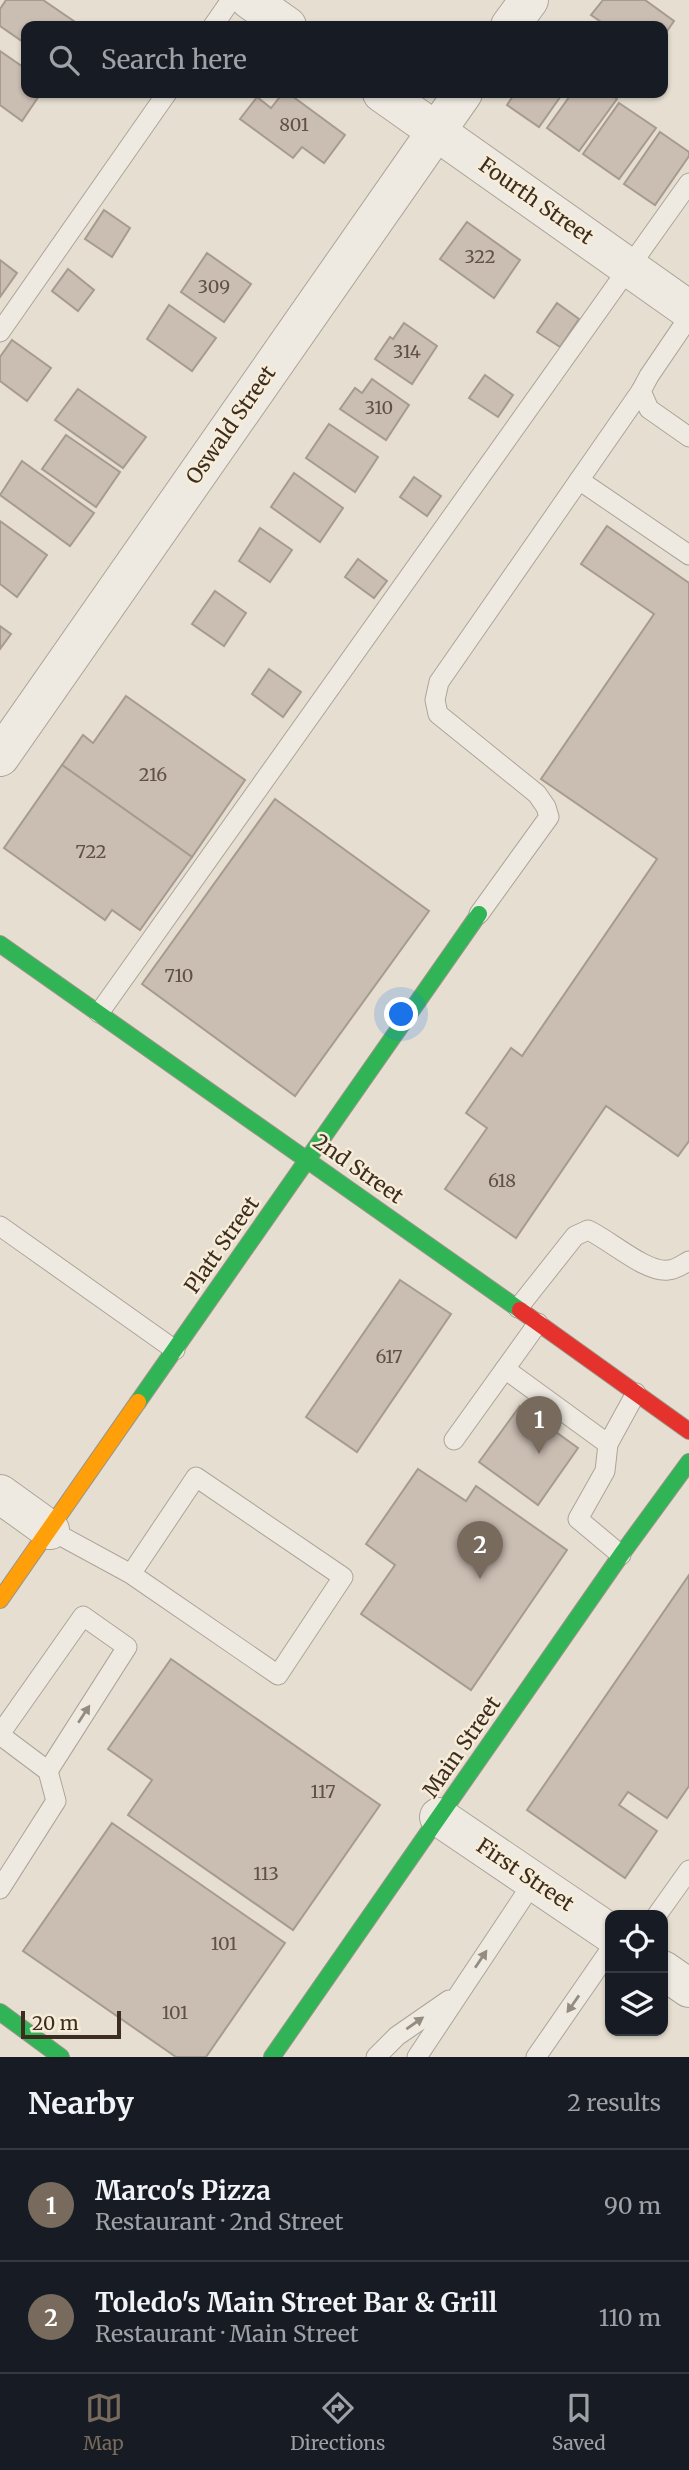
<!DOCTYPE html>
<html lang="en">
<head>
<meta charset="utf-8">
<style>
	:root { --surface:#171b24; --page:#20242c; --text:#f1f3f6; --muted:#9ea1a6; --line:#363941; --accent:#786b5e }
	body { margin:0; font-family:Merriweather,serif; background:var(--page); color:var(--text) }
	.controls { position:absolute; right:21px; bottom:21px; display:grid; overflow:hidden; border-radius:14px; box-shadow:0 2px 5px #0004 }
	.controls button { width:63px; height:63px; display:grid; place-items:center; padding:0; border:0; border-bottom:2px solid var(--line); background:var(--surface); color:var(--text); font:35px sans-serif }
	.scale { position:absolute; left:21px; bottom:18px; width:100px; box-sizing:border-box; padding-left:7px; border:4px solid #3c2d20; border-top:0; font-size:19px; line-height:24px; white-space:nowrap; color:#3c2d20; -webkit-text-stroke:5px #f6ecd8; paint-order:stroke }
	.you { position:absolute; left:402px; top:1015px; width:24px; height:24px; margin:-18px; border:5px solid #fff; border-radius:50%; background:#1a73e8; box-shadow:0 0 0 10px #1a73e833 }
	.badge { display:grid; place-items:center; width:46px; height:46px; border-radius:50%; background:var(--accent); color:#fff; font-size:23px; font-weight:700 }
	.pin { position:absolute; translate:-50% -58px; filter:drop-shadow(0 2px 4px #0008) }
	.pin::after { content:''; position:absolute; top:37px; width:24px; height:21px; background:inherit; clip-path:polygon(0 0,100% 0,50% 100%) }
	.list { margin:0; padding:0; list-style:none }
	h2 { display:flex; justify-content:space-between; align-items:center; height:91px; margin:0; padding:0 28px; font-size:30px }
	h2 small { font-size:23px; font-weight:400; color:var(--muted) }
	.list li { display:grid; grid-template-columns:46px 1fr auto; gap:21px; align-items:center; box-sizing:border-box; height:112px; padding:0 28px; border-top:2px solid var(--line) }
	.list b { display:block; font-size:26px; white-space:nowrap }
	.list p { margin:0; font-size:23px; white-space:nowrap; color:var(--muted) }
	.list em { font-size:23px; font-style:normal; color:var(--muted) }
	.icon { flex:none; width:38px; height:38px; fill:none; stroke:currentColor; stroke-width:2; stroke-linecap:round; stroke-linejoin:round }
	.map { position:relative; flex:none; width:689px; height:2057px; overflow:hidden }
	.search { position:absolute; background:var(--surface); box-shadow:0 2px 5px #0004; left:21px; right:21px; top:21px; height:77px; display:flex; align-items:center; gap:18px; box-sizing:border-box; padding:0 24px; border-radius:14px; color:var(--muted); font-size:26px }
	.sheet { height:315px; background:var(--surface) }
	nav { display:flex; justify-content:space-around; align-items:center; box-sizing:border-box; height:98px; border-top:2px solid var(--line); background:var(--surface); font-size:19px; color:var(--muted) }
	nav a { display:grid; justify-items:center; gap:4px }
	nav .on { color:var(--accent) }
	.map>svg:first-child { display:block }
	.building { fill:#cabdb2; stroke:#a79b90; stroke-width:2 }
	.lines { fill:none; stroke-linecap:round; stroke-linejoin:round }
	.lane-casing { stroke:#aca499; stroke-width:21 }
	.street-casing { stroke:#aca499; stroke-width:40 }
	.fast-casing { stroke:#9b948a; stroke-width:18 }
	.slow-casing { stroke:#9b948a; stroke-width:18 }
	.jam-casing { stroke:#9b948a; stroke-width:18 }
	.lane { stroke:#eeeae2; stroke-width:19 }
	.street { stroke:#eeeae2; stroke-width:38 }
	.fast { stroke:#30b455; stroke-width:16 }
	.slow { stroke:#ff9f0a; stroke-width:16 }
	.jam { stroke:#e5322d; stroke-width:16 }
	.oneway { fill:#958c81 }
	.labels { text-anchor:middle; stroke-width:5; stroke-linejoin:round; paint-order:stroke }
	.number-label { font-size:18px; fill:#605144 }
	.street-label { font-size:21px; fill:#3c2d20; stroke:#f6ecd8 }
</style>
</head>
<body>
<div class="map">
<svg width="689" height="2057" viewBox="0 0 689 2057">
	<rect width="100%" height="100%" fill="#e6dfd1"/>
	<!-- building -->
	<g class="building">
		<polygon points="6,0 43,0 81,26 26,26 26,44 0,26 0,9"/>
		<polygon points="603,0 645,0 674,21 663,37 663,26 607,26 591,15"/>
		<polygon points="0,51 26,69 26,93 41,93 22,121 0,105"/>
		<polygon points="283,93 288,93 345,135 324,163 302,147 293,158 240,119 257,97 271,108"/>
		<polygon points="515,93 563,93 539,127 507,105"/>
		<polygon points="572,93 609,93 617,99 579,151 547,128"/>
		<polygon points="619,103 656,128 619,179 583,154"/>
		<polygon points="660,132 689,152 689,156 655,205 624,184"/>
		<polygon points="104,210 130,228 112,257 85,239"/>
		<polygon points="467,222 520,260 494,298 440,259"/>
		<polygon points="207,253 251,284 224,322 181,292"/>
		<polygon points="0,260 17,273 0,297"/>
		<polygon points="68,269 94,290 78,311 52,291"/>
		<polygon points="557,303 579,319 560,347 537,332"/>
		<polygon points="169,305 216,338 192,371 147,339"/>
		<polygon points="404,323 437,346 412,384 375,359 390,337 393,339"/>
		<polygon points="12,340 51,368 27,401 0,381 0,357"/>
		<polygon points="485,375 513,395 498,417 469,398"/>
		<polygon points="372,379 409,405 386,440 340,409 355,388 362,393"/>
		<polygon points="78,389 146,437 123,468 55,420"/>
		<polygon points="329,424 378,457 355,492 306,458"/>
		<polygon points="66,435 120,472 96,507 42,469"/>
		<polygon points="22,461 94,513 70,546 0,495"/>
		<polygon points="294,473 343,508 320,542 271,507"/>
		<polygon points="414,477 441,496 427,516 400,497"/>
		<polygon points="0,521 47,555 17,597 0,584"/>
		<polygon points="607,526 689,583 689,1141 678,1156 606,1106 516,1238 445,1189 487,1128 466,1113 511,1048 522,1056 657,859 541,779 654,614 581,564"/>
		<polygon points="260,528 292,550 270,582 239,561"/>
		<polygon points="358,559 387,581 374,598 345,577"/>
		<polygon points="215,591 246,613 224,646 192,624"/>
		<polygon points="0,626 11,634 0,649"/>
		<polygon points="269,669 301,692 283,717 252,694"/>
		<polygon points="126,696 245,780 192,857 62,765 83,735 93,743"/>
		<polygon points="62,765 192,857 140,930 112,910 105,920 4,848"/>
		<polygon points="275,799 429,911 295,1096 142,984"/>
		<polygon points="400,1280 451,1314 357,1452 306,1417"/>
		<polygon points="520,1406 578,1448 538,1505 479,1462"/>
		<polygon points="418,1469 466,1501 476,1486 567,1550 471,1690 361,1614 395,1565 366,1544"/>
		<polygon points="689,1575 689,1786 667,1818 628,1792 619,1805 657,1831 625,1878 527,1810"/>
		<polygon points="171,1659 380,1805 293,1930 128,1815 152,1780 108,1749"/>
		<polygon points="112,1823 285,1943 206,2057 176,2057 23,1951"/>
	</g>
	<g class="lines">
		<defs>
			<g id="lane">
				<polyline points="213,26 231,0"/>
				<polyline points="689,317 649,376 641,391 649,409 689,437"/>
				<polyline points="0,332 167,93"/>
				<polyline points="579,480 689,555"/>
				<polyline points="479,914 549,817 546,807 537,794 438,714 435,700 439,682 641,391"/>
				<polyline points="99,1013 689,183"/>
				<polyline points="0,1226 175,1350"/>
				<path d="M 518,1308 L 575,1236 L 588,1230 C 610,1240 646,1273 668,1270 C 675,1270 683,1264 689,1261"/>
				<polyline points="505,1369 608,1444 636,1393"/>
				<polyline points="454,1440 538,1323"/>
				<polyline points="608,1444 605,1471 578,1519 621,1555"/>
				<polyline points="50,1530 131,1574 278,1675 343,1577 196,1477 131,1574"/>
				<polyline points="0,1734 83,1616 127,1647 48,1771"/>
				<polyline points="0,1735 48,1771 56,1801 0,1889"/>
				<polyline points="657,1915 689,1870"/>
				<polyline points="376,2057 397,2036 449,2000"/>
				<polyline points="417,2057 534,1881"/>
				<polyline points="536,2057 610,1950"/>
			</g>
			<g id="street">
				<polyline points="250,0 287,26"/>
				<polyline points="510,26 529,0"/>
				<polyline points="382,93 689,310"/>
				<polyline points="0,757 463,93"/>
				<polyline points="0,1494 50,1530"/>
				<polyline points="439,1817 610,1933"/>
				<polyline points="663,1970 689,1988"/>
			</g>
			<g id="fast">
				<polyline points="0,944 520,1310"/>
				<polyline points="138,1402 479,914"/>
				<polyline points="0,2012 61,2057"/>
				<polyline points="272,2057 621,1555 689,1462"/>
			</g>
			<polyline id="slow" points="0,1600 138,1402"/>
			<polyline id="jam" points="520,1310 689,1431"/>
		</defs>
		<!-- lane casing -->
		<use href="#lane" class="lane-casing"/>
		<!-- street casing -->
		<use href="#street" class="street-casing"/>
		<!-- fast casing -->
		<use href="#fast" class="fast-casing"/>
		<!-- slow casing -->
		<use href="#slow" class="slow-casing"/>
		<!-- jam casing -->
		<use href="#jam" class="jam-casing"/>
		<!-- lane -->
		<use href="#lane" class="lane"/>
		<!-- street -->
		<use href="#street" class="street"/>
		<!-- fast -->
		<use href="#fast" class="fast"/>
		<!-- slow -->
		<use href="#slow" class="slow"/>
		<!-- jam -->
		<use href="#jam" class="jam"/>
	</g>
	<!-- one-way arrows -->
	<defs><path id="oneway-solid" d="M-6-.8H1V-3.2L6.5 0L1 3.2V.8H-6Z" transform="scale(1.75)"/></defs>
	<g class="oneway">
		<use href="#oneway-solid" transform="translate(84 1714) rotate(-57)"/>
		<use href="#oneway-solid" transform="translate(481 1959) rotate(-56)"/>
		<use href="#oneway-solid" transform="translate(573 2004) rotate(125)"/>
		<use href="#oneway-solid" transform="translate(415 2023) rotate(-35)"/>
	</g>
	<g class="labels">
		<!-- number labels -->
		<g class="number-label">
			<text x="294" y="131">801</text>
			<text x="480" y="263">322</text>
			<text x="214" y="293">309</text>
			<text x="407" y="358">314</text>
			<text x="379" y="414">310</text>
			<text x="153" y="781">216</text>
			<text x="91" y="858">722</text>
			<text x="179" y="982">710</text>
			<text x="502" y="1187">618</text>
			<text x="389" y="1363">617</text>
			<text x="323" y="1798">117</text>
			<text x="266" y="1880">113</text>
			<text x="224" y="1950">101</text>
			<text x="175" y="2019">101</text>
		</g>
		<!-- street labels -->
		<g class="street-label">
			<text transform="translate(536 201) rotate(35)" y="7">Fourth Street</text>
			<text transform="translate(231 425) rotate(-55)" y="7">Oswald Street</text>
			<text transform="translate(358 1169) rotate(35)" y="7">2nd Street</text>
			<text transform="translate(222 1245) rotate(-55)" y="7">Platt Street</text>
			<text transform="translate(462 1747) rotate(-55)" y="7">Main Street</text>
			<text transform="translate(525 1875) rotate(34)" y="7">First Street</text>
		</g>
	</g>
</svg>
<div class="controls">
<button><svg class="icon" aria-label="locate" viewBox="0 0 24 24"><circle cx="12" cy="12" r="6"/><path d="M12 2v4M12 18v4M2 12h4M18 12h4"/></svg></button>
<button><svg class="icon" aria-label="layers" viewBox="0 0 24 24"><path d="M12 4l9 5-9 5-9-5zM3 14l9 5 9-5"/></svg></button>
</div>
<div class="scale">20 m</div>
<div class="you"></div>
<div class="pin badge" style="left:539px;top:1454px">1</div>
<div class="pin badge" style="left:480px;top:1579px">2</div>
<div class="search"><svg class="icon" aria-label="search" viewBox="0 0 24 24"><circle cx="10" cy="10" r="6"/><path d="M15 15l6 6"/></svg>Search here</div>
</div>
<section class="sheet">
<h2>Nearby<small>2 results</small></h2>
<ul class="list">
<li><span class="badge">1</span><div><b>Marco's Pizza</b><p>Restaurant · 2nd Street</p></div><em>90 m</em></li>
<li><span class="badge">2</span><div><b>Toledo's Main Street Bar &amp; Grill</b><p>Restaurant · Main Street</p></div><em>110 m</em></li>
</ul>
</section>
<nav>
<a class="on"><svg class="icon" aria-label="map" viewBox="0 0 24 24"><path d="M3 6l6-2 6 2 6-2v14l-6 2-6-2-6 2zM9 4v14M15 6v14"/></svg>Map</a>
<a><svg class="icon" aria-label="directions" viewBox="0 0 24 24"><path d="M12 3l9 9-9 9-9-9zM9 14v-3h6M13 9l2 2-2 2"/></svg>Directions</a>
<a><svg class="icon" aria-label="saved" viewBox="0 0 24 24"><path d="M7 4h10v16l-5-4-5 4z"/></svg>Saved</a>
</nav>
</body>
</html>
